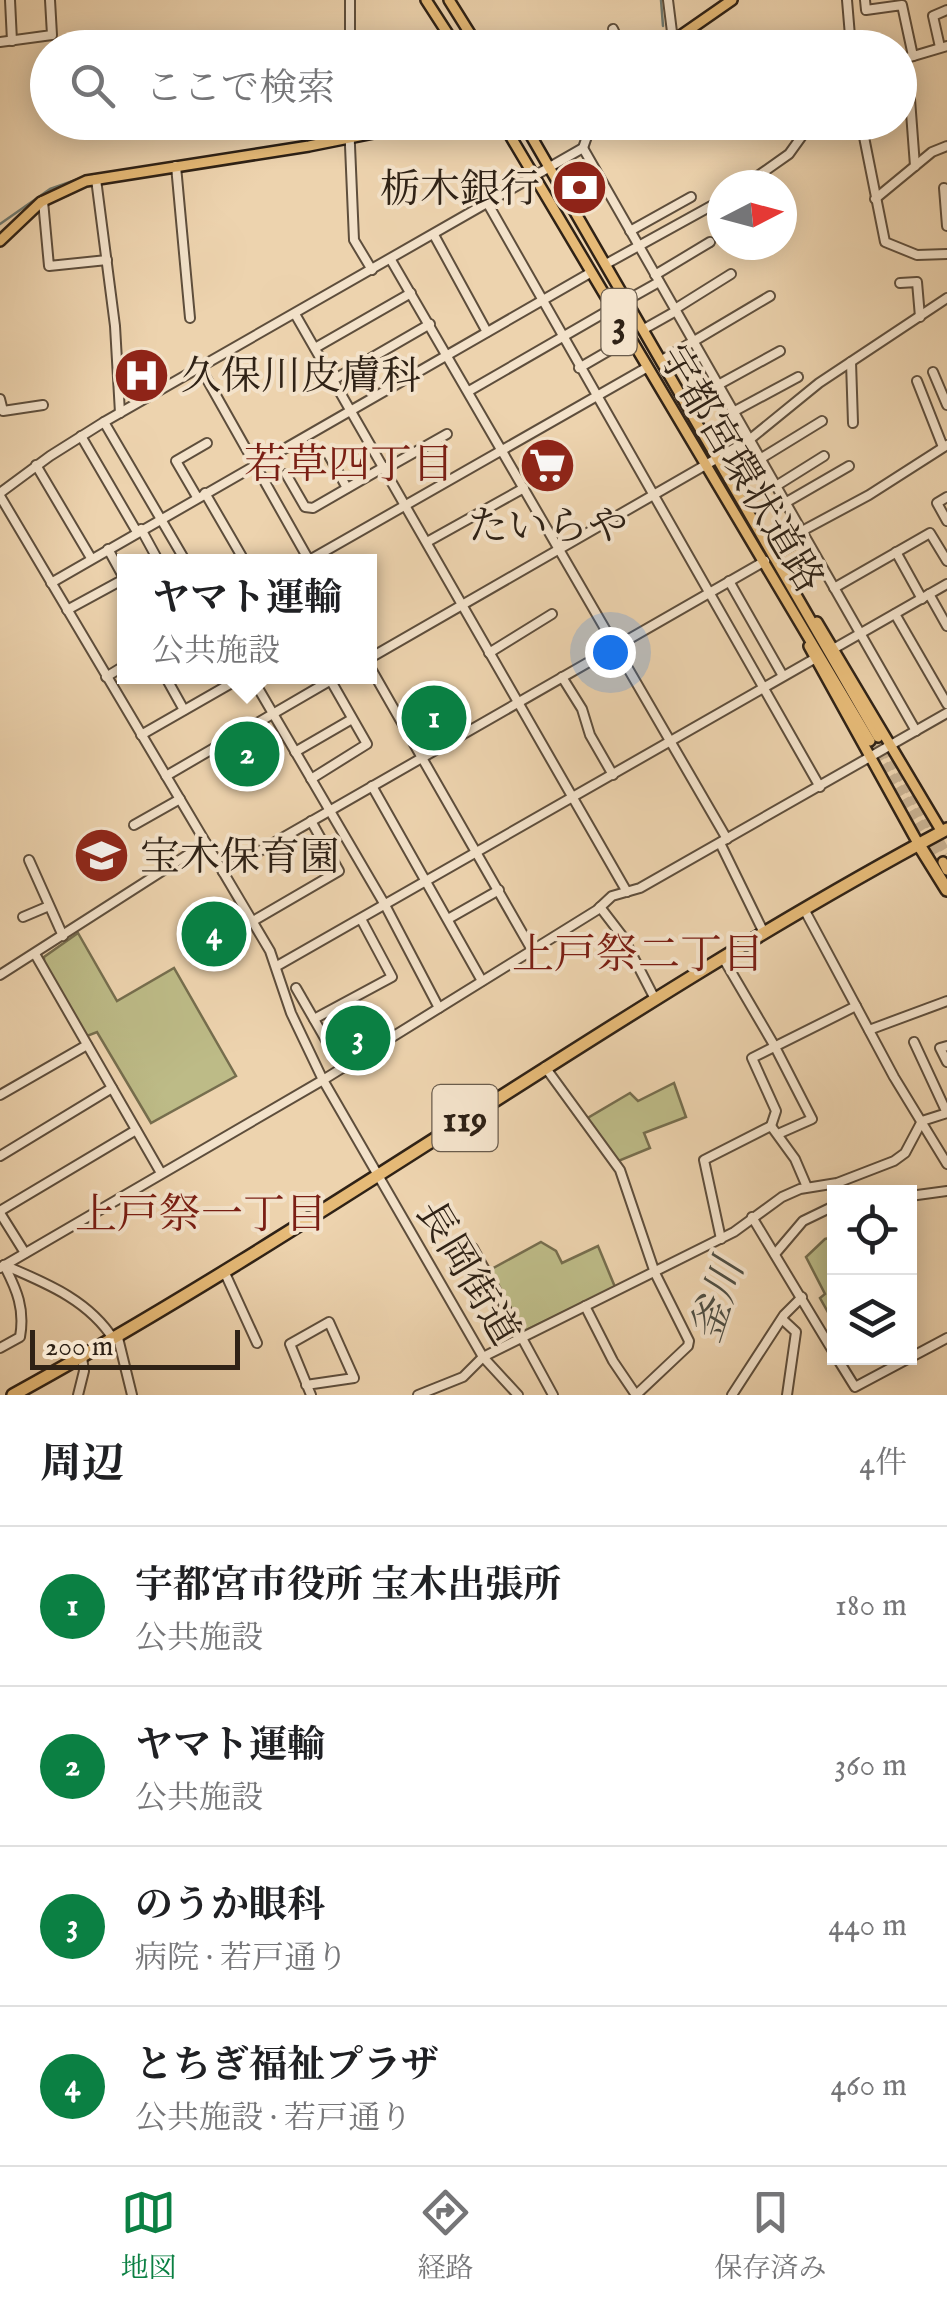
<!DOCTYPE html>
<html lang="ja">
<head>
<meta charset="utf-8">
<style>
	:root { --surface:#fff; --page:#f6f6f6; --text:#202124; --muted:#757577; --line:#e0e0e0; --accent:#0b8043 }
	body { margin:0; font-family:"IM FELL English","Noto Serif JP",serif; background:var(--page); color:var(--text) }
	.controls { position:absolute; right:30px; bottom:30px; display:grid; overflow:hidden; border-radius:0px; box-shadow:0 5px 25px #0003 }
	.controls button { width:90px; height:90px; display:grid; place-items:center; padding:0; border:0; border-bottom:2px solid var(--line); background:var(--surface); color:var(--text); font:50px sans-serif }
	.compass { position:absolute; left:707px; top:170px; width:90px; height:90px; border-radius:50%; background:var(--surface); box-shadow:0 5px 25px #0003; rotate:84deg }
	.scale { position:absolute; left:30px; bottom:25px; width:210px; box-sizing:border-box; padding-left:10px; border:5px solid #2f2216; border-top:0; font-size:28px; line-height:35px; white-space:nowrap; color:#2f2216; -webkit-text-stroke:8px #f3e2ca; paint-order:stroke }
	.you { position:absolute; left:610px; top:652px; width:35px; height:35px; margin:-25px; border:8px solid #fff; border-radius:50%; background:#1a73e8; box-shadow:0 0 0 15px #1a73e833 }
	.badge { display:grid; place-items:center; width:65px; height:65px; border-radius:50%; background:var(--accent); color:#fff; font-size:32px; font-weight:700 }
	.pin { position:absolute; translate:-50% -50%; border:5px solid #fff; box-shadow:0 2px 10px #0006 }
	.popup { position:absolute; left:117px; top:554px; width:260px; height:130px; box-sizing:border-box; display:grid; place-content:center; border-radius:0px; background:var(--surface); filter:drop-shadow(0 2px 8px #0005); font-size:32px; white-space:nowrap; color:var(--muted) }
	.popup b { font-size:38px; color:var(--text) }
	.popup::after { content:''; position:absolute; left:50%; top:100%; margin-left:-20px; border:20px solid transparent; border-top-color:var(--surface) }
	.list { margin:0; padding:0; list-style:none }
	h2 { display:flex; justify-content:space-between; align-items:center; height:130px; margin:0; padding:0 40px; font-size:42px }
	h2 small { font-size:32px; font-weight:400; color:var(--muted) }
	.list li { display:grid; grid-template-columns:65px 1fr auto; gap:30px; align-items:center; box-sizing:border-box; height:160px; padding:0 40px; border-top:2px solid var(--line) }
	.list b { display:block; font-size:38px; white-space:nowrap }
	.list p { margin:0; font-size:32px; white-space:nowrap; color:var(--muted) }
	.list em { font-size:32px; font-style:normal; color:var(--muted) }
	.icon { flex:none; width:55px; height:55px; fill:none; stroke:currentColor; stroke-width:2; stroke-linecap:round; stroke-linejoin:round }
	.map { position:relative; flex:none; width:947px; height:1395px; overflow:hidden }
	.search { position:absolute; background:var(--surface); box-shadow:0 5px 25px #0003; left:30px; right:30px; top:30px; height:110px; display:flex; align-items:center; gap:25px; box-sizing:border-box; padding:0 35px; border-radius:55px; color:var(--muted); font-size:38px }
	.sheet { height:770px; background:var(--surface) }
	nav { display:flex; justify-content:space-around; align-items:center; box-sizing:border-box; height:140px; border-top:2px solid var(--line); background:var(--surface); font-size:28px; color:var(--muted) }
	nav a { display:grid; justify-items:center; gap:5px }
	nav .on { color:var(--accent) }
	.map>svg:first-child { display:block }
	.grass { fill:#bdbb87; stroke:#766e4e; stroke-width:2.5 }
	.lines { fill:none; stroke-linecap:round; stroke-linejoin:round }
	.stream { stroke:#6f7b73; stroke-width:2.5 }
	.major-tunnel { stroke:#c7b090; stroke-width:9; stroke-dasharray:9 4.5; stroke-linecap:butt }
	.minor-casing { stroke:#5e4e3c; stroke-width:12 }
	.major-casing { stroke:#2f2216; stroke-width:14 }
	.highway-casing { stroke:#2f2216; stroke-width:16 }
	.minor { stroke:#f3e2ca; stroke-width:8 }
	.major { stroke:#e6ba77; stroke-width:9 }
	.highway { stroke:#e6ba77; stroke-width:11 }
	.labels { text-anchor:middle; stroke-width:8; stroke-linejoin:round; paint-order:stroke }
	.shield { fill:#f3e2ca; stroke:#6a5c4c; stroke-width:2.5 }
	.shield-label { font-size:38px; font-weight:bold; fill:#2f2216 }
	.poi-label { font-size:40px; fill:#2f2216; stroke:#f3e2ca; text-anchor:start }
	.street-label { font-size:40px; fill:#2f2216; stroke:#f3e2ca }
	.neighbourhood-label { font-size:42px; fill:#7a1f14; stroke:#f3e2ca }
	.water-label { font-size:42px; font-style:italic; fill:#4f4f44; stroke:#f3e2ca }
</style>
</head>
<body>
<div class="map">
<svg width="947" height="1395" viewBox="0 0 947 1395">
	<rect width="100%" height="100%" fill="#edd3ae"/>
	<filter id="stains"><feTurbulence type="fractalNoise" baseFrequency=".002" numOctaves="4"/><feColorMatrix values="0 0 0 0 .2 0 0 0 0 .09 0 0 0 0 .02 0 0 0 .5 -.17"/></filter>
	<radialGradient id="worn" r=".72"><stop offset=".6" stop-color="#630" stop-opacity="0"/><stop offset="1" stop-color="#630" stop-opacity=".3"/></radialGradient>
	<!-- grass -->
	<g class="grass">
		<polygon points="78,933 117,1001 174,968 236,1076 151,1123 97,1032 87,1036 44,962 44,957"/>
		<polygon points="674,1083 686,1117 644,1133 650,1148 616,1162 586,1119 630,1093 638,1101"/>
		<polygon points="834,1237 834,1323 820,1298 825,1294 806,1257 825,1239"/>
		<polygon points="541,1242 556,1251 562,1263 598,1246 615,1287 516,1335 486,1272"/>
	</g>
	<g class="lines">
		<!-- stream -->
		<g class="stream">
			<polyline points="661,0 663,26"/>
			<polyline points="0,224 50,189 87,176"/>
		</g>
		<!-- major-tunnel -->
		<g class="major-tunnel">
			<polyline points="878,737 947,854"/>
			<polyline points="870,741 943,862"/>
		</g>
		<defs>
			<g id="minor">
				<polyline points="10,0 12,41"/>
				<polyline points="668,0 673,40"/>
				<polyline points="847,0 851,48"/>
				<polyline points="865,0 866,10 902,5 913,56"/>
				<polyline points="613,29 622,48"/>
				<polyline points="0,42 52,35 50,0"/>
				<polyline points="940,47 933,16 947,10"/>
				<polyline points="350,48 350,0"/>
				<polyline points="900,60 947,46"/>
				<polyline points="900,102 910,99 915,166"/>
				<polyline points="349,122 354,240 372,270"/>
				<polyline points="861,122 885,242 917,255 947,254"/>
				<polyline points="583,148 916,731"/>
				<polyline points="176,166 190,318"/>
				<polyline points="96,179 115,326 120,413"/>
				<polyline points="745,185 789,154 812,122"/>
				<polyline points="944,188 947,226"/>
				<polyline points="875,199 932,152 947,146"/>
				<polyline points="43,201 49,266 107,260"/>
				<polyline points="488,204 820,787"/>
				<polyline points="630,231 691,197"/>
				<polyline points="434,235 487,332"/>
				<polyline points="391,260 727,839"/>
				<polyline points="606,264 722,200"/>
				<polyline points="655,275 710,242"/>
				<polyline points="900,283 917,282 920,317"/>
				<polyline points="627,300 659,282"/>
				<polyline points="675,309 731,274"/>
				<polyline points="295,314 627,892"/>
				<polyline points="644,329 676,311"/>
				<polyline points="315,348 411,293"/>
				<polyline points="662,360 770,296"/>
				<polyline points="851,362 853,423"/>
				<polyline points="200,367 310,562"/>
				<polyline points="579,368 629,339"/>
				<polyline points="933,372 947,405"/>
				<polyline points="333,380 430,324"/>
				<polyline points="917,381 943,447"/>
				<polyline points="718,385 780,351"/>
				<polyline points="469,391 611,309"/>
				<polyline points="0,399 3,411 43,405"/>
				<polyline points="733,412 798,377"/>
				<polyline points="104,422 186,562"/>
				<polyline points="81,436 137,532"/>
				<polyline points="327,452 347,488"/>
				<polyline points="760,459 822,421"/>
				<polyline points="36,465 91,558"/>
				<polyline points="385,469 447,434"/>
				<polyline points="286,474 305,507 313,508 384,467"/>
				<polyline points="776,486 824,456"/>
				<polyline points="0,493 50,456 104,422 583,148 592,122"/>
				<polyline points="205,493 245,562"/>
				<polyline points="0,496 270,951 291,1013 323,1080 483,1357 518,1395"/>
				<polyline points="197,497 176,461 207,443"/>
				<polyline points="947,497 937,503 947,521"/>
				<polyline points="785,503 849,466"/>
				<polyline points="141,529 159,562"/>
				<polyline points="802,531 869,495 947,445"/>
				<polyline points="427,542 524,488"/>
				<polyline points="108,549 124,578"/>
				<polyline points="896,552 922,599"/>
				<polyline points="773,556 805,538"/>
				<polyline points="306,562 646,368"/>
				<polyline points="729,581 783,676"/>
				<polyline points="51,583 590,273"/>
				<polyline points="834,588 930,533 947,561"/>
				<polyline points="929,594 947,626"/>
				<polyline points="67,610 124,579"/>
				<polyline points="895,614 947,704"/>
				<polyline points="835,648 947,584"/>
				<polyline points="489,653 552,614"/>
				<polyline points="370,658 749,440 819,383 947,298"/>
				<polyline points="370,667 532,950"/>
				<polyline points="165,676 184,710"/>
				<polyline points="251,676 385,905 439,1008"/>
				<polyline points="106,677 124,666"/>
				<polyline points="562,677 582,709 590,735 613,775"/>
				<polyline points="141,735 244,676"/>
				<polyline points="295,752 352,719"/>
				<polyline points="166,776 338,676"/>
				<polyline points="311,779 367,744 331,681"/>
				<polyline points="372,786 482,981"/>
				<polyline points="134,825 180,799"/>
				<polyline points="720,843 764,933"/>
				<polyline points="29,860 63,936"/>
				<polyline points="223,872 765,561"/>
				<polyline points="600,907 623,937 655,999"/>
				<polyline points="804,909 894,1077 947,1164"/>
				<polyline points="23,917 49,906"/>
				<polyline points="448,919 499,890"/>
				<polyline points="253,921 339,871 311,821"/>
				<polyline points="35,954 161,1173"/>
				<polyline points="723,958 774,1045 812,1119 778,1134"/>
				<polyline points="277,966 814,659"/>
				<polyline points="0,975 206,843"/>
				<polyline points="296,988 342,1068"/>
				<polyline points="314,1019 392,977 361,919"/>
				<polyline points="869,1030 947,1001"/>
				<polyline points="914,1042 947,1113"/>
				<polyline points="947,1046 940,1048 947,1062"/>
				<polyline points="545,1067 620,1170 655,1273 689,1341 688,1346 636,1395"/>
				<polyline points="0,1095 87,1045"/>
				<polyline points="922,1121 947,1113"/>
				<polyline points="771,1126 776,1111 752,1058 856,1006"/>
				<polyline points="0,1156 112,1088"/>
				<polyline points="910,1196 947,1191"/>
				<polyline points="0,1211 136,1130"/>
				<polyline points="0,1213 25,1253"/>
				<polyline points="752,1217 834,1353"/>
				<polyline points="721,1239 704,1160 771,1126 795,1159 807,1187"/>
				<polyline points="473,1248 553,1395"/>
				<polyline points="775,1254 803,1221 834,1206"/>
				<path d="M 4,1265 C 46,1283 89,1300 114,1340"/>
				<polyline points="0,1268 323,1080 597,910 612,896 640,888 947,713"/>
				<polyline points="224,1271 257,1343"/>
				<polyline points="585,1306 613,1361 636,1395"/>
				<polyline points="782,1319 796,1332 787,1395"/>
				<polyline points="118,1338 132,1395"/>
				<path d="M 0,1348 L 20,1337 C 25,1309 17,1290 4,1265"/>
				<polyline points="837,1358 855,1387 947,1338"/>
				<polyline points="306,1385 354,1378 329,1322 290,1344 311,1395"/>
				<polyline points="78,1395 84,1371 82,1357"/>
				<polyline points="418,1395 463,1377 483,1357 734,1232 782,1197 800,1189 837,1183 894,1161 905,1153 922,1121"/>
				<polyline points="732,1395 784,1315 802,1297"/>
			</g>
			<g id="major">
				<polyline points="426,0 457,48"/>
				<polyline points="449,0 479,48"/>
				<polyline points="663,48 732,0"/>
				<polyline points="502,122 870,741"/>
				<polyline points="523,122 878,737"/>
				<polyline points="0,241 41,202 86,181 309,146 429,122"/>
				<polyline points="817,622 942,832"/>
				<polyline points="809,646 919,845"/>
				<polyline points="943,862 947,870"/>
			</g>
			<g id="highway">
				<polyline points="919,845 947,890"/>
				<path d="M 13,1395 C 332,1220 625,1001 947,829"/>
			</g>
		</defs>
		<!-- minor casing -->
		<use href="#minor" class="minor-casing"/>
		<!-- major casing -->
		<use href="#major" class="major-casing"/>
		<!-- highway casing -->
		<use href="#highway" class="highway-casing"/>
		<!-- minor -->
		<use href="#minor" class="minor"/>
		<!-- major -->
		<use href="#major" class="major"/>
		<!-- highway -->
		<use href="#highway" class="highway"/>
	</g>
	<!-- icons -->
	<defs>
		<symbol id="bank-disc" viewBox="-11 -11 22 22"><circle r="9.5" fill="#8f2418" stroke="#f3e2ca"/><path d="M-6-4H6V4H-6ZM0-2.3a2.3 2.3 0 1 0 0 4.6a2.3 2.3 0 1 0 0-4.6Z" fill="#fff"/></symbol>
		<symbol id="hospital-disc" viewBox="-11 -11 22 22"><circle r="9.5" fill="#8f2418" stroke="#f3e2ca"/><path d="M-5-5h3v3.5h4V-5h3V5h-3V1.5h-4V5h-3Z" fill="#fff"/></symbol>
		<symbol id="supermarket-disc" viewBox="-11 -11 22 22"><circle r="9.5" fill="#8f2418" stroke="#f3e2ca"/><path d="M-6-5.5h2.5l.6 2H6L4.5 2H-2.5L-4.4-4H-6ZM-1.5 3.2a1.3 1.3 0 1 0 .1 0ZM3 3.2a1.3 1.3 0 1 0 .1 0Z" fill="#fff"/></symbol>
		<symbol id="school-disc" viewBox="-11 -11 22 22"><circle r="9.5" fill="#8f2418" stroke="#f3e2ca"/><path d="M0-5L7-2L0 1L-7-2ZM-4 1L0 2.5L4 1V4Q0 6-4 4Z" fill="#fff"/></symbol>
	</defs>
	<g fill-rule="evenodd">
		<use href="#bank-disc" x="548" y="156" width="63" height="63"/>
		<use href="#hospital-disc" x="110" y="344" width="63" height="63"/>
		<use href="#supermarket-disc" x="516" y="434" width="63" height="63"/>
		<use href="#school-disc" x="70" y="824" width="63" height="63"/>
	</g>
	<g class="labels">
		<!-- shield labels -->
		<g class="shield">
			<rect x="601.5" y="289" width="35" height="66" rx="8"/>
			<rect x="432.5" y="1085" width="65" height="66" rx="8"/>
		</g>
		<g class="shield-label">
			<text x="619" y="335">3</text>
			<text x="465" y="1131">119</text>
		</g>
		<!-- poi labels -->
		<g class="poi-label">
			<text x="540" y="202" text-anchor="end">栃木銀行</text>
			<text x="181" y="389">久保川皮膚科</text>
			<text x="548" y="539" text-anchor="middle">たいらや</text>
			<text x="140" y="870">宝木保育園</text>
		</g>
		<!-- street labels -->
		<g class="street-label">
			<text transform="translate(742 468) rotate(59)" y="14">宇都宮環状道路</text>
			<text transform="translate(469 1272) rotate(59)" y="14">長岡街道</text>
		</g>
		<!-- neighbourhood labels -->
		<g class="neighbourhood-label">
			<text x="349" y="478">若草四丁目</text>
			<text x="638" y="968">上戸祭二丁目</text>
			<text x="201" y="1228">上戸祭一丁目</text>
		</g>
		<!-- water labels -->
		<g class="water-label">
			<text transform="translate(716 1300) rotate(-72)" y="15">釜川</text>
		</g>
	</g>
	<rect width="100%" height="100%" filter="url(#stains)"/>
	<rect width="100%" height="100%" fill="url(#worn)"/>
</svg>
<div class="controls">
<button><svg class="icon" aria-label="locate" viewBox="0 0 24 24"><circle cx="12" cy="12" r="6"/><path d="M12 2v4M12 18v4M2 12h4M18 12h4"/></svg></button>
<button><svg class="icon" aria-label="layers" viewBox="0 0 24 24"><path d="M12 4l9 5-9 5-9-5zM3 14l9 5 9-5"/></svg></button>
</div>
<svg class="compass" viewBox="-18 -18 36 36"><path d="M0-13l5 13h-10z" fill="#e53935"/><path d="M0 13l5-13h-10z" fill="#757577"/></svg>
<div class="scale">200 m</div>
<div class="you"></div>
<div class="pin badge" style="left:434px;top:718px">1</div>
<div class="pin badge" style="left:247px;top:754px">2</div>
<div class="popup"><b>ヤマト運輸</b>公共施設</div>
<div class="pin badge" style="left:358px;top:1038px">3</div>
<div class="pin badge" style="left:214px;top:934px">4</div>
<div class="search"><svg class="icon" aria-label="search" viewBox="0 0 24 24"><circle cx="10" cy="10" r="6"/><path d="M15 15l6 6"/></svg>ここで検索</div>
</div>
<section class="sheet">
<h2>周辺<small>4件</small></h2>
<ul class="list">
<li><span class="badge">1</span><div><b>宇都宮市役所 宝木出張所</b><p>公共施設</p></div><em>180 m</em></li>
<li><span class="badge">2</span><div><b>ヤマト運輸</b><p>公共施設</p></div><em>360 m</em></li>
<li><span class="badge">3</span><div><b>のうか眼科</b><p>病院 · 若戸通り</p></div><em>440 m</em></li>
<li><span class="badge">4</span><div><b>とちぎ福祉プラザ</b><p>公共施設 · 若戸通り</p></div><em>460 m</em></li>
</ul>
</section>
<nav>
<a class="on"><svg class="icon" aria-label="map" viewBox="0 0 24 24"><path d="M3 6l6-2 6 2 6-2v14l-6 2-6-2-6 2zM9 4v14M15 6v14"/></svg>地図</a>
<a><svg class="icon" aria-label="directions" viewBox="0 0 24 24"><path d="M12 3l9 9-9 9-9-9zM9 14v-3h6M13 9l2 2-2 2"/></svg>経路</a>
<a><svg class="icon" aria-label="saved" viewBox="0 0 24 24"><path d="M7 4h10v16l-5-4-5 4z"/></svg>保存済み</a>
</nav>
</body>
</html>
